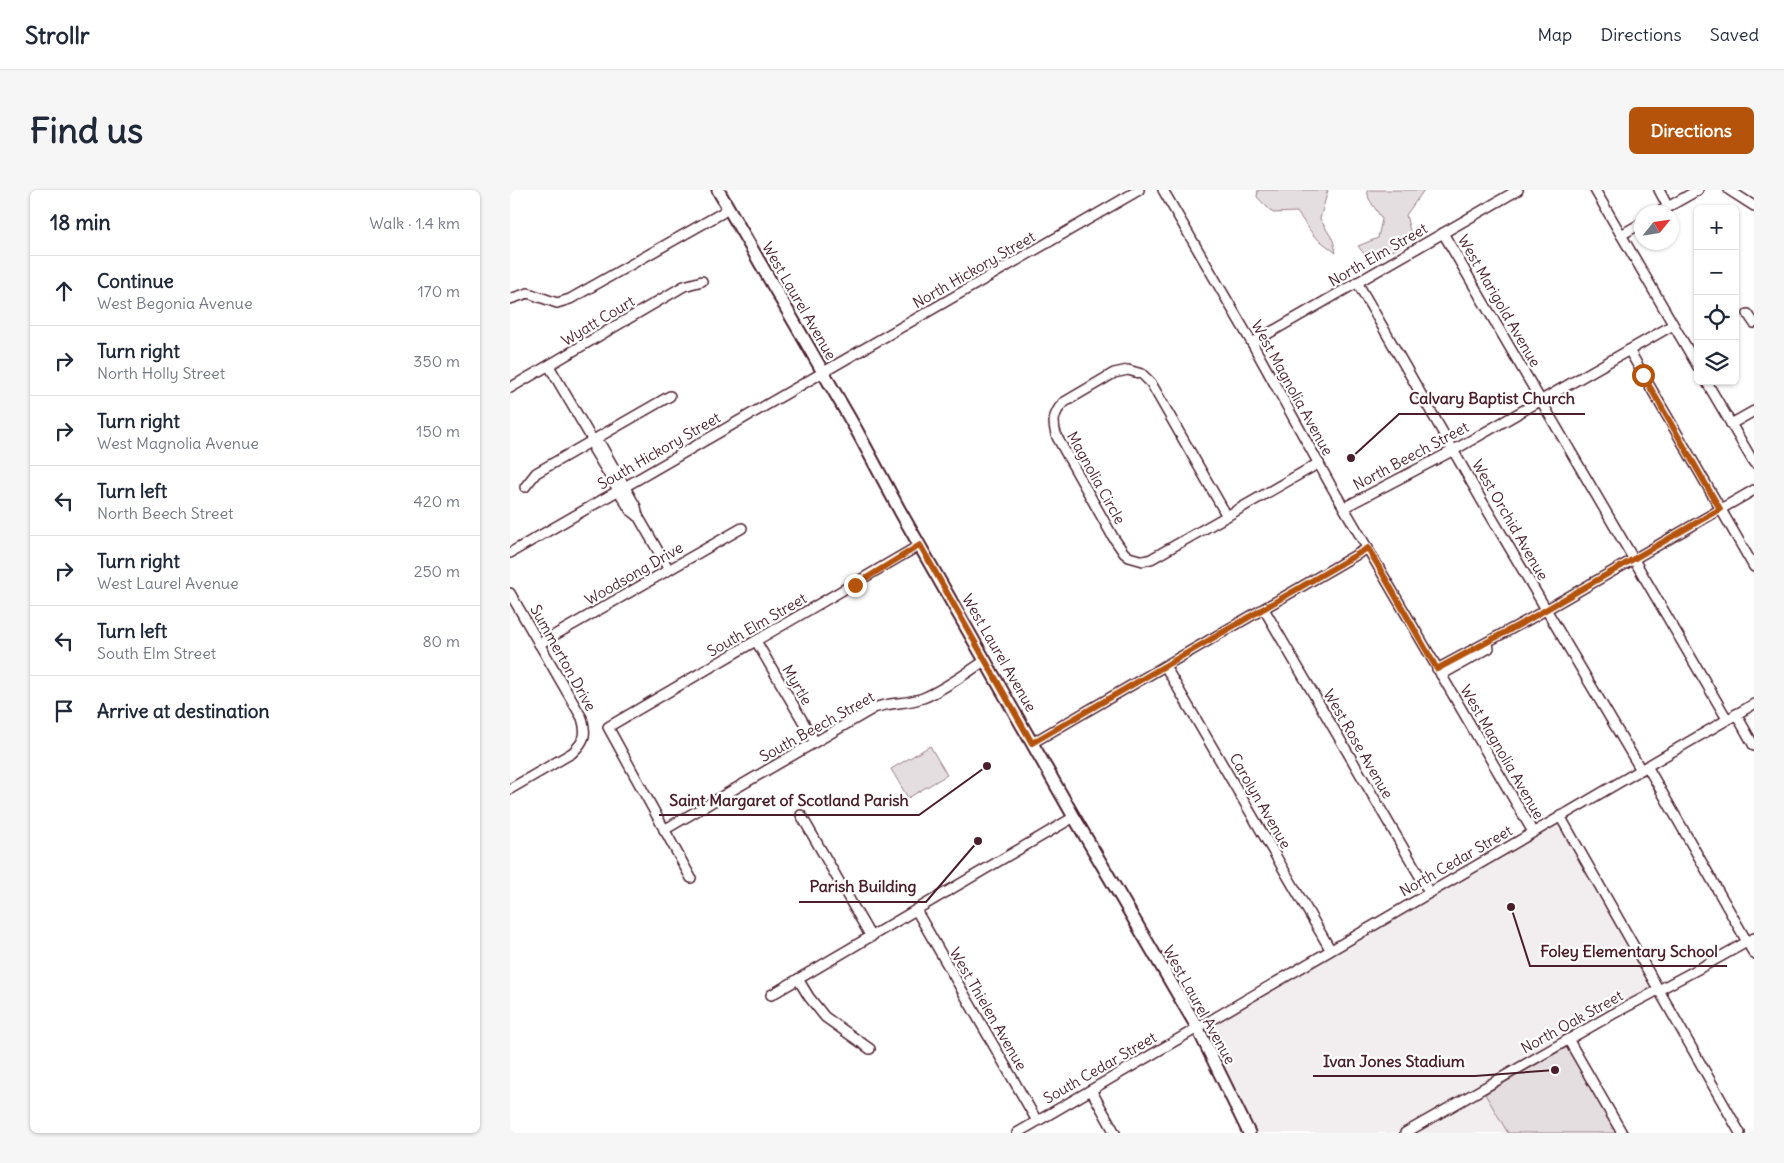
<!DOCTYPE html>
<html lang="en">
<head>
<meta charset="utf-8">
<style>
	:root { --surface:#fff; --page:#f6f6f7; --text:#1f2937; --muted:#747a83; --line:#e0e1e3; --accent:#b45309 }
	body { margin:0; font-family:Delius,sans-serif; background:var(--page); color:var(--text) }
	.controls { position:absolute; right:15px; top:15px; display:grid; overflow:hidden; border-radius:8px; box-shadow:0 1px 4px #0004 }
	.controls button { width:45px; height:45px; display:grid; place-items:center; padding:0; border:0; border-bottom:1px solid var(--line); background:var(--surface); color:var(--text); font:25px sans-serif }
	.compass { position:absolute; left:1124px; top:15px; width:45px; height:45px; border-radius:50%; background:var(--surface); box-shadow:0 1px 4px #0004; rotate:60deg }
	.stop { position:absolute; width:15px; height:15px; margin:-11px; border:4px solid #b45309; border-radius:50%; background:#fff }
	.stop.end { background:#b45309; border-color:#fff; box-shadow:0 1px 5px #0008 }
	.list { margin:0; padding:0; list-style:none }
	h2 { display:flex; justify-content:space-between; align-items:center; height:65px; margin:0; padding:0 20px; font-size:21px }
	h2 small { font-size:16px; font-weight:400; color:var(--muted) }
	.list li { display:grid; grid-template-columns:32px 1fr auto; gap:15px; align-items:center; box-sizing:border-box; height:70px; padding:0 20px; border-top:1px solid var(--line) }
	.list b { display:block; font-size:19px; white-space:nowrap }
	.list p { margin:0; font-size:16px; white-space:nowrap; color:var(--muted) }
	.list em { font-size:16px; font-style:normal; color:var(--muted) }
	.icon { flex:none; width:28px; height:28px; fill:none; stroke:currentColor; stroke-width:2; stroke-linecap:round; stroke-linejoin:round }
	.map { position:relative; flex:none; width:1244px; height:943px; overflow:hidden; border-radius:8px }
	header { display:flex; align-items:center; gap:30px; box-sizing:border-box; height:70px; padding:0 25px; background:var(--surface); border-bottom:1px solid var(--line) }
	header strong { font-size:24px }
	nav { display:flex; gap:28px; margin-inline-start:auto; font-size:18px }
	.intro { display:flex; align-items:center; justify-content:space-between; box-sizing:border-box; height:120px; padding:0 30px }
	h1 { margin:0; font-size:35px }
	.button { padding:12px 22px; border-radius:8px; background:var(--accent); color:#fff; font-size:18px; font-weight:700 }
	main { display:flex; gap:30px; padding:0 30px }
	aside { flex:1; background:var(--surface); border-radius:8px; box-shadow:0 1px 4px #0004 }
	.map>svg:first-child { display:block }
	.built { fill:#f2eeef }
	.green { fill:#e5dee0; stroke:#987e86 }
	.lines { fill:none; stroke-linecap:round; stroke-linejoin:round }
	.minor-casing { stroke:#4a1f2b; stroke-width:12 }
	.major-casing { stroke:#4a1f2b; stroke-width:15 }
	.minor { stroke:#fff; stroke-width:9 }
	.major { stroke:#fff; stroke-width:11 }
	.route { stroke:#b45309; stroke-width:6 }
	.labels { text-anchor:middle; stroke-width:4.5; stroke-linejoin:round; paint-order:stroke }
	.street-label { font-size:15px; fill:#4a1f2b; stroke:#fff }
	.leader { fill:none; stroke:#4a1f2b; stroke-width:2 }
	.callout-dot { fill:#4a1f2b; stroke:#fff; stroke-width:2 }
	.callout-label { font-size:16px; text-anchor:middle; font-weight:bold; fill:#4a1f2b; stroke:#fff; stroke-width:4.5; stroke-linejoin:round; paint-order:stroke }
</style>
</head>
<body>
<header>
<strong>Strollr</strong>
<nav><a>Map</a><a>Directions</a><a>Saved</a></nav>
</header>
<div class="intro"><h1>Find us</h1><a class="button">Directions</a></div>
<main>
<aside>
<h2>18 min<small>Walk · 1.4 km</small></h2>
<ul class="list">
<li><svg class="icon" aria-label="ahead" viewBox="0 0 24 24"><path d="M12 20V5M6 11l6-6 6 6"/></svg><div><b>Continue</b><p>West Begonia Avenue</p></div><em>170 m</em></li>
<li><svg class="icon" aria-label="right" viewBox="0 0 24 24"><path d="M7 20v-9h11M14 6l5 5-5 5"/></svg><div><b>Turn right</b><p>North Holly Street</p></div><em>350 m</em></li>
<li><svg class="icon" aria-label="right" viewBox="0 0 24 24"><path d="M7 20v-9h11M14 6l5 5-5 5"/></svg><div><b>Turn right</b><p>West Magnolia Avenue</p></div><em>150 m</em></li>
<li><svg class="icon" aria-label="left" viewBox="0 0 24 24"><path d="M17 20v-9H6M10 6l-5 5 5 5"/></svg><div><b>Turn left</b><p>North Beech Street</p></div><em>420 m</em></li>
<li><svg class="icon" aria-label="right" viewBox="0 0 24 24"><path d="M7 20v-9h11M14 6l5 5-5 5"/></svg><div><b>Turn right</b><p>West Laurel Avenue</p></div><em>250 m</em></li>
<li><svg class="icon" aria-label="left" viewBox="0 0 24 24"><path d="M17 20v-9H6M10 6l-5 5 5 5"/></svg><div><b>Turn left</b><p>South Elm Street</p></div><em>80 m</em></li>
<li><svg class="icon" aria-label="arrive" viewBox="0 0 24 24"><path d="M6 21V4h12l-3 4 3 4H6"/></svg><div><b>Arrive at destination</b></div></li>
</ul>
</aside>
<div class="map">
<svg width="1244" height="943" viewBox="0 0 1244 943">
	<rect width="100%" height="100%" fill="#fff"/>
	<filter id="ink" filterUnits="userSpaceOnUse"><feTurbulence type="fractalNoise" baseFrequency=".02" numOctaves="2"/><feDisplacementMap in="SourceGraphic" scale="10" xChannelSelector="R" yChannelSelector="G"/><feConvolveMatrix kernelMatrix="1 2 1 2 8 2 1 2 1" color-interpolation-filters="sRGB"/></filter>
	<g filter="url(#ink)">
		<!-- built -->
		<g class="built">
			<polygon points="1048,633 1144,800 951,906 888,943 747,943 696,840"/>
			<polygon points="1059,856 1109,943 906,943"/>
		</g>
		<!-- green -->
		<g class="green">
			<polygon points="748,0 818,0 810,29 823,50 826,63 804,46 787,22 763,23 747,7"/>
			<polygon points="857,0 914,0 896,25 901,45 889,58 858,69 848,56 868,48 872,29 859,9"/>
			<polygon points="420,556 437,585 398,608 381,579"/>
			<polygon points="1059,856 1109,943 998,943 975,904"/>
		</g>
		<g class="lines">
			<defs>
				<g id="minor">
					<polyline points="653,0 742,153 820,294 1023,642"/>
					<polyline points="1085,0 1188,177"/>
					<polyline points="1149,0 1158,17"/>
					<polyline points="1219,0 1244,16"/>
					<polyline points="1149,22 1188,0"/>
					<polyline points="933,43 1217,529"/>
					<polyline points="1111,45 1132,33"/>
					<polyline points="847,92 972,311 1131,580"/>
					<polyline points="0,109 18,103 47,113 60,109 212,23 217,17"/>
					<polyline points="1238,124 1244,133"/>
					<polyline points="742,153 1008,0"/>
					<polyline points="1119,160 1244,377"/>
					<polyline points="39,176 83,251"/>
					<path d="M 618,180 L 632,184 L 641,193 L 717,326 L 641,369 L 633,371 L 619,367 L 614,363 L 603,347 L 547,247 C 542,233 543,224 553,213 L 604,183 Z"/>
					<polyline points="1196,191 1244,273"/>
					<polyline points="0,198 174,96 192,91"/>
					<polyline points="1221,234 1244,221"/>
					<polygon points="83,251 91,255 126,317 128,326 120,320 84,260"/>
					<polyline points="15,297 26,283 160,206"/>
					<polyline points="835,317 944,260 1163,135"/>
					<polyline points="128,326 159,380"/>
					<polyline points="717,326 809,273"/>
					<polyline points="0,363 629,0"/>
					<path d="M 0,403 L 72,528 C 77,544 75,551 62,563 L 0,599"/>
					<polyline points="754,419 919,702"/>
					<polyline points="246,451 305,552"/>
					<polyline points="29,454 232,338"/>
					<polyline points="655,476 820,759"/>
					<polyline points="927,479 1018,430 1244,300"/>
					<polyline points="931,485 979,458"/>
					<polyline points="1226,524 1244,556"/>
					<polyline points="522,553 858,358"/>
					<polyline points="1137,576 1244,764"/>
					<polyline points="291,625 361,747"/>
					<polyline points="1050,626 1230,943"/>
					<path d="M 154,640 L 364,518 C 380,512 397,514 413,508 C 435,499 456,483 476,470"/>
					<polyline points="181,688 98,537 410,355"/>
					<polyline points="406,720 527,931"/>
					<polyline points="288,789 299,807 315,827 360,859"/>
					<polyline points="261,805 564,627"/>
					<polyline points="1058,849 1112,943"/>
					<polyline points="581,900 605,943"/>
					<polyline points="507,943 1244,514"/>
					<polyline points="895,943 1103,824 1192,777 1244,748"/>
				</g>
				<polyline id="major" points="208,0 347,241 390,321 564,627 687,837 739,943"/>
			</defs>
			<!-- minor casing -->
			<use href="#minor" class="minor-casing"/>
			<!-- major casing -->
			<use href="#major" class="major-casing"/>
			<!-- minor -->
			<use href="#minor" class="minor"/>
			<!-- major -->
			<use href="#major" class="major"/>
		</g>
	</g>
	<g class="lines" filter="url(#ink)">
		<!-- route -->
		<polyline class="route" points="345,395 410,355 522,553 858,358 927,479 1018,430 1210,319 1133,185"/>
	</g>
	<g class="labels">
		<!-- street labels -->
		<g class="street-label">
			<text transform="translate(868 65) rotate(-30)" y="5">North Elm Street</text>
			<text transform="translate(464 80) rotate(-30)" y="5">North Hickory Street</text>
			<text transform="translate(289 111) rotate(60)" y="5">West Laurel Avenue</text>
			<text transform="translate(989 111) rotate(60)" y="5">West Marigold Avenue</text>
			<text transform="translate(88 131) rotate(-31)" y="5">Wyatt Court</text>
			<text transform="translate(782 198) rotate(61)" y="5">West Magnolia Avenue</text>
			<text transform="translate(149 261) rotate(-30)" y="5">South Hickory Street</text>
			<text transform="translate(901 266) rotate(-28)" y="5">North Beech Street</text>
			<text transform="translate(586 288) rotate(61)" y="5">Magnolia Circle</text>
			<text transform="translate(1000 330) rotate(60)" y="5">West Orchid Avenue</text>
			<text transform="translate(124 384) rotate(-30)" y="5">Woodsong Drive</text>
			<text transform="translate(247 435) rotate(-30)" y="5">South Elm Street</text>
			<text transform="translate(489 463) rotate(60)" y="5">West Laurel Avenue</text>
			<text transform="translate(53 468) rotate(61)" y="5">Summerton Drive</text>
			<text transform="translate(287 495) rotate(60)" y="5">Myrtle</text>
			<text transform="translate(307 537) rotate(-29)" y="5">South Beech Street</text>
			<text transform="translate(848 554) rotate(60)" y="5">West Rose Avenue</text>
			<text transform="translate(992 562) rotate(60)" y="5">West Magnolia Avenue</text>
			<text transform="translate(750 611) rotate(60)" y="5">Carolyn Avenue</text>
			<text transform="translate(946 671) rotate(-30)" y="5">North Cedar Street</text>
			<text transform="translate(689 815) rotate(61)" y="5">West Laurel Avenue</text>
			<text transform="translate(478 819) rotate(60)" y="5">West Thielen Avenue</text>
			<text transform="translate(1062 832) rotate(-29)" y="5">North Oak Street</text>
			<text transform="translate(590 878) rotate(-30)" y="5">South Cedar Street</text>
		</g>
	</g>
	<!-- callouts -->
	<path class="leader" d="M841 268L889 224H1075M477 576L409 625H149M468 651L416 712H289M1001 717L1020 776H1217M1045 880L965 886H803"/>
	<g class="callout-dot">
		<circle cx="841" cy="268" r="5"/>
		<circle cx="477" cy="576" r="5"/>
		<circle cx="468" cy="651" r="5"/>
		<circle cx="1001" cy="717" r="5"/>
		<circle cx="1045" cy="880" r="5"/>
	</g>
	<g class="callout-label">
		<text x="982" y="214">Calvary Baptist Church</text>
		<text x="279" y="616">Saint Margaret of Scotland Parish</text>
		<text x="353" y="702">Parish Building</text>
		<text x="1119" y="767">Foley Elementary School</text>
		<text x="884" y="877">Ivan Jones Stadium</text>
	</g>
</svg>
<div class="controls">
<button>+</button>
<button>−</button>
<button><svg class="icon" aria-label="locate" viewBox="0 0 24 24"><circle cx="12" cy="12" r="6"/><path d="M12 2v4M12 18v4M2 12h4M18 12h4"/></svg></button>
<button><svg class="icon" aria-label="layers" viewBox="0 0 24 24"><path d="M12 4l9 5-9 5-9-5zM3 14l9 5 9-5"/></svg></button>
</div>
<svg class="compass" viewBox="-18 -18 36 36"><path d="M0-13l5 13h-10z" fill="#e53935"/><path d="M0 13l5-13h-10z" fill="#747a83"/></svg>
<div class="stop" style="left:1133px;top:185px"></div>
<div class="stop end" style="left:345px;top:395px"></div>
</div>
</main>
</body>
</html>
